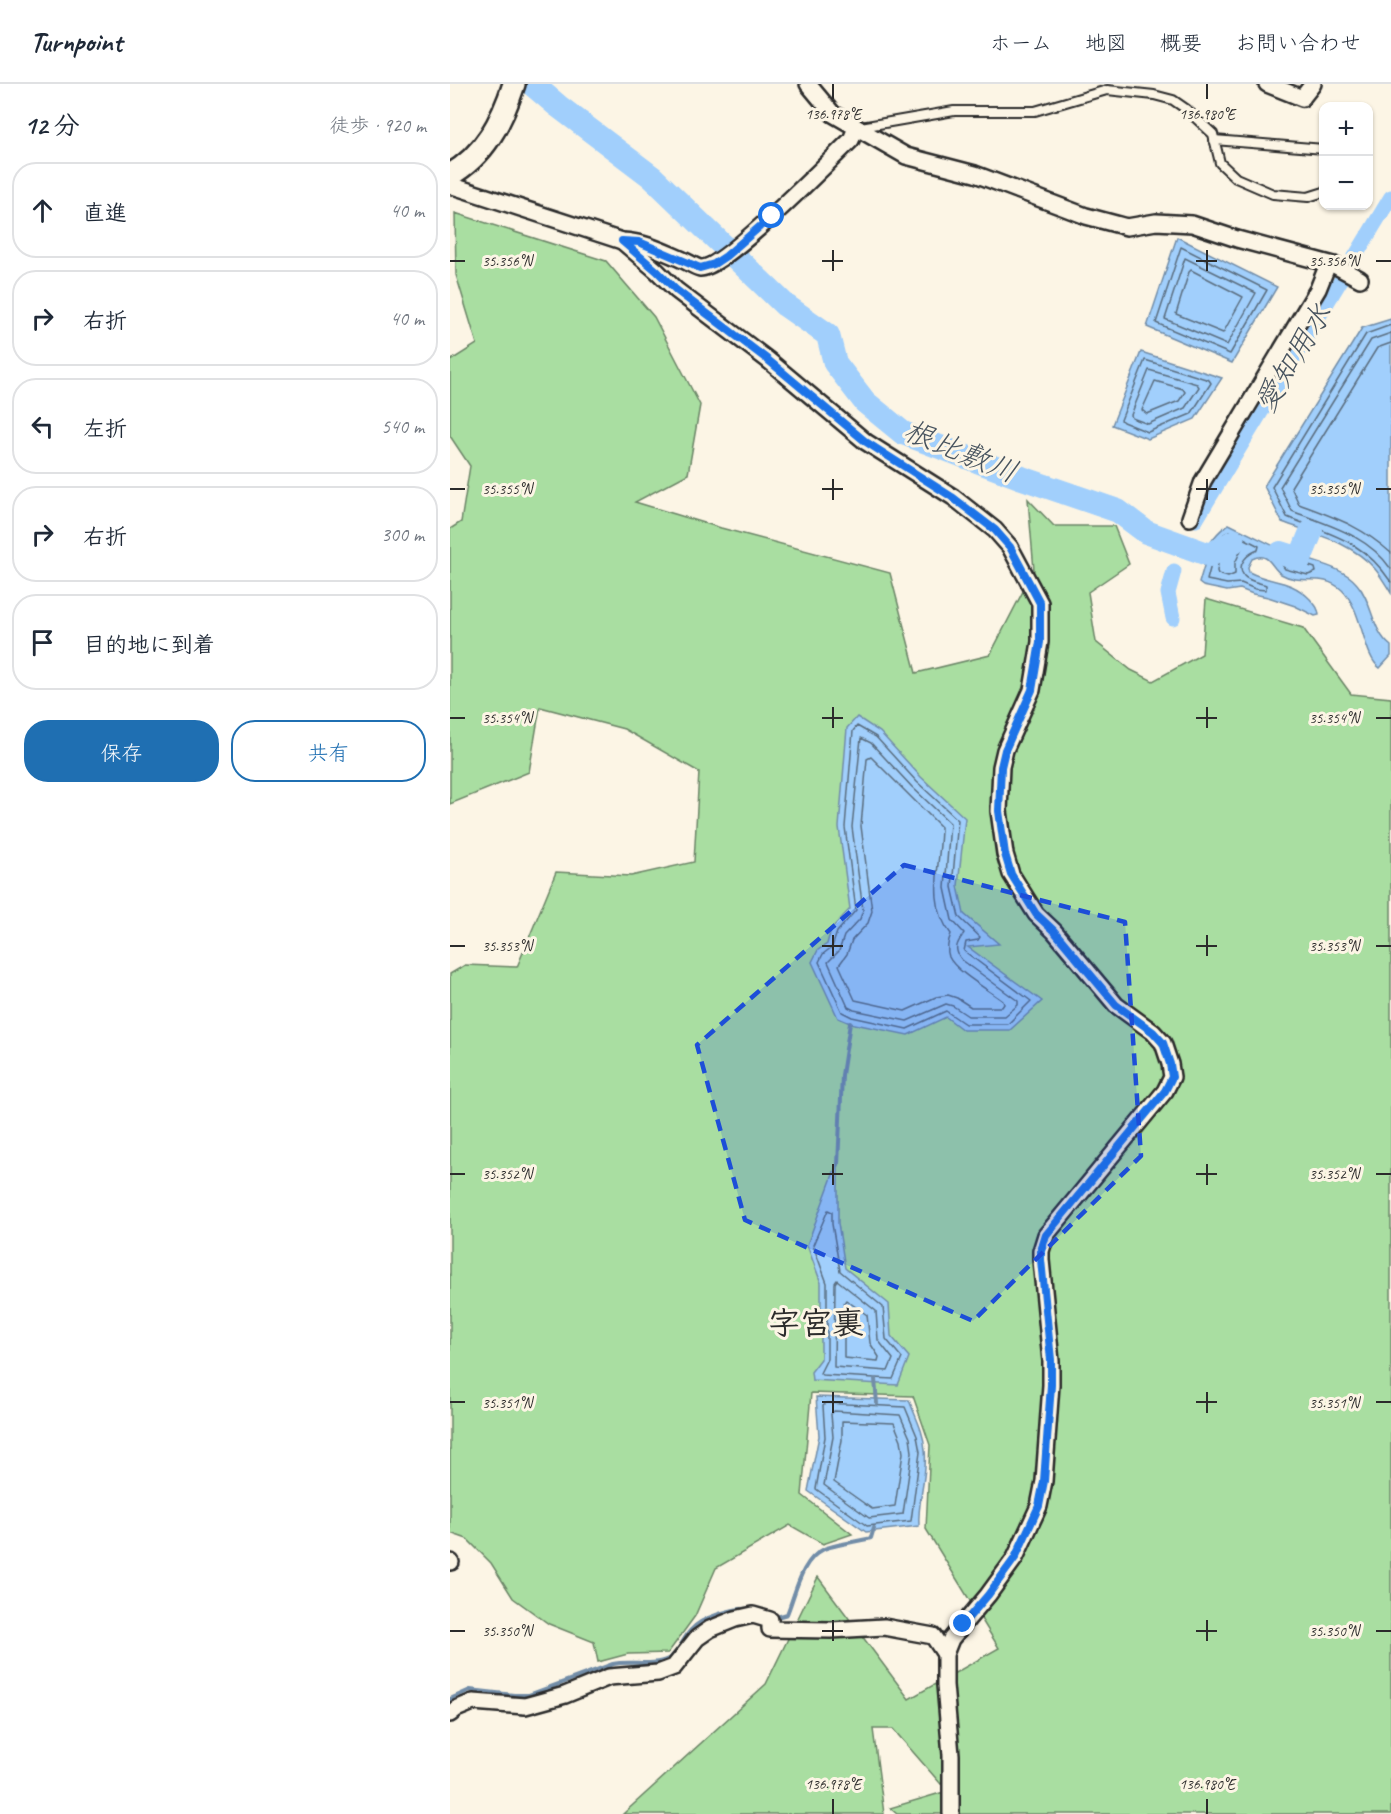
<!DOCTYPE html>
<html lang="ja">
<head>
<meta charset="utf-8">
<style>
	:root { --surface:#fff; --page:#f2f2f3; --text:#1f2937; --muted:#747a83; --line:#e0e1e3; --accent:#1f6fb2 }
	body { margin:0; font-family:Caveat,"Klee One",sans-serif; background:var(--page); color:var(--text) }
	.controls { position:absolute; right:18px; top:18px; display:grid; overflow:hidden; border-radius:12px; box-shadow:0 2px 4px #0004 }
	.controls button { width:54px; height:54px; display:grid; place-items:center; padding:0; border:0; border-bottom:2px solid var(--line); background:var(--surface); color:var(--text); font:30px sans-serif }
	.stop { position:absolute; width:18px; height:18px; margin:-14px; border:4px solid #1a73e8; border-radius:50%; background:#fff }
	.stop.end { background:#1a73e8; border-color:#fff; box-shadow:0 2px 6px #0008 }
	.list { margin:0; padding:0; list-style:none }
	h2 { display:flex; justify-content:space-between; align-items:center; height:78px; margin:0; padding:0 24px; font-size:26px }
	h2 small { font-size:20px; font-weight:400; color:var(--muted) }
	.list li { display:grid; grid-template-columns:39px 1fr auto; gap:18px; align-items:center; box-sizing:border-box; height:96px; margin:0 12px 12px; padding:0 12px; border:2px solid var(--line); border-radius:24px }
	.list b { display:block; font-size:22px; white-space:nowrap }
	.list em { font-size:20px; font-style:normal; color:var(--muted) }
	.actions { display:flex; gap:12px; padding:18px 24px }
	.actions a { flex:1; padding:14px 0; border:2px solid var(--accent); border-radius:24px; text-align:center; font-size:21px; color:var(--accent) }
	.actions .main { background:var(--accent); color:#fff }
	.icon { flex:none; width:33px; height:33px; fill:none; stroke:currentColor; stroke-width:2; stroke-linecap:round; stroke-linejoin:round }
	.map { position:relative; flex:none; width:941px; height:1730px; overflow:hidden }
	header { display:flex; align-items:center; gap:36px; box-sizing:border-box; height:84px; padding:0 30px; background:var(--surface); border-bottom:2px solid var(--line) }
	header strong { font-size:28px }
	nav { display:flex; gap:33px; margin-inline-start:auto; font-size:21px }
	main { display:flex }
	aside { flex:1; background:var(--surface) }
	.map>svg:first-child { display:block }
	.green { fill:#a9dea1; stroke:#6a8466; stroke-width:1.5 }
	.water { fill:#a1cffc; stroke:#728da8; stroke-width:1.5 }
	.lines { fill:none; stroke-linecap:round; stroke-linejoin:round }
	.shore { stroke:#5a6d7f; stroke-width:1.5 }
	.stream { stroke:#728da8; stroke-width:4 }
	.canal { stroke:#a1cffc; stroke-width:15 }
	.river { stroke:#a1cffc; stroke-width:24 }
	.lane-casing { stroke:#2b2b2b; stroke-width:12 }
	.street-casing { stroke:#2b2b2b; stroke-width:20 }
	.secondary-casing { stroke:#2b2b2b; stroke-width:26 }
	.lane { stroke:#fcf5e5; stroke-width:8 }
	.street { stroke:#fcf5e5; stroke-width:15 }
	.secondary { stroke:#fcf5e5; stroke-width:21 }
	.route { stroke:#1a73e8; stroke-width:8 }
	.marked { fill:#1d4ed8; fill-opacity:0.2; stroke:#1d4ed8; stroke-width:4.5; stroke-dasharray:12 8; stroke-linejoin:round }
	.ticks { fill:none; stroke:#2b2b2b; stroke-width:2 }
	.labels { text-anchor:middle; stroke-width:6; stroke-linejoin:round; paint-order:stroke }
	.water-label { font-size:30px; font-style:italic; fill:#48545f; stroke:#fcf5e5 }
	.quarter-label { font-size:32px; font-weight:bold; fill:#2b2b2b; stroke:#fcf5e5 }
	.ticks-label { font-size:15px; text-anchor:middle; fill:#2b2b2b; stroke:#fcf5e5; stroke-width:6; stroke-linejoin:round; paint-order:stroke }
</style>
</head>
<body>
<header>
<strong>Turnpoint</strong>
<nav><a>ホーム</a><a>地図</a><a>概要</a><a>お問い合わせ</a></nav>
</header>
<main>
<aside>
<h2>12 分<small>徒歩 · 920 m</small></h2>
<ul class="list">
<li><svg class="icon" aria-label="ahead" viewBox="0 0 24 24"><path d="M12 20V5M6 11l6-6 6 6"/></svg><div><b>直進</b></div><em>40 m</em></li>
<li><svg class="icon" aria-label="right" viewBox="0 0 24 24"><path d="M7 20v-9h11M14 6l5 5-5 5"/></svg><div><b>右折</b></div><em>40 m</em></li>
<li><svg class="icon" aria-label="left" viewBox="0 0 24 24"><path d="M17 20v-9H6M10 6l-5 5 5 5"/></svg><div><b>左折</b></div><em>540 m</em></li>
<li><svg class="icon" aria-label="right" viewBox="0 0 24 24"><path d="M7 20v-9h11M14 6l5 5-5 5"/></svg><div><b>右折</b></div><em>300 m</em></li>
<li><svg class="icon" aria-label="arrive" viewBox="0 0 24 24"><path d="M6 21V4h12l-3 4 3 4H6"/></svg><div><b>目的地に到着</b></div></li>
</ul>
<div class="actions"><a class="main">保存</a><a>共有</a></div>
</aside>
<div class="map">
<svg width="941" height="1730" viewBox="0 0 941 1730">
	<rect width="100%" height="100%" fill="#fcf5e5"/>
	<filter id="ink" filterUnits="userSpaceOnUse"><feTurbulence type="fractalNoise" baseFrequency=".0167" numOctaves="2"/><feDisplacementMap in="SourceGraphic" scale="12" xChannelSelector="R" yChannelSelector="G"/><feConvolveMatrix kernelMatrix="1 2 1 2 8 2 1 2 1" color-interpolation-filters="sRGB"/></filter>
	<g filter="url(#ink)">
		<!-- green -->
		<polygon class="green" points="5,129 156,177 204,233 250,321 238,390 185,418 271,444 440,489 466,589 540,571 584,486 578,415 604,442 664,442 679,480 638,508 646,558 681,586 703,597 752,570 756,515 853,544 901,610 941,614 941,1730 447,1730 440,1724 497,1707 443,1645 423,1645 434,1730 173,1730 316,1600 368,1493 459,1615 549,1564 476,1445 480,1361 463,1312 361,1309 352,1411 402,1450 373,1460 340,1441 266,1484 245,1532 218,1569 178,1570 148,1578 144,1558 99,1540 63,1514 41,1479 17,1455 0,1449 0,890 15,881 67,883 106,788 181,792 244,778 249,688 174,645 90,623 79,688 0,720 0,445 11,438 20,382 0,352 0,277 27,260 6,191"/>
		<!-- water -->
		<g class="water">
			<polygon points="727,153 827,203 782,279 697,243"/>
			<path d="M 941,235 L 941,509 C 936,501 931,492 925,485 C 902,458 864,450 832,438 L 814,402 L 912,244 Z"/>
			<polygon points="691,268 772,294 745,335 698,355 662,341"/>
			<path d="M 779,440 L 830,465 L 845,469 L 850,460 L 859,465 L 856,475 C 872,480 896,486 907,500 C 923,518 921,546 941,562 L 941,572 L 930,584 C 913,573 913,526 892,506 C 871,487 853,503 831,490 C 820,483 820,467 802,475 L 798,483 L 799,488 C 822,500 839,494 860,515 C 865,521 868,523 869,531 L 865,532 L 845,522 L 818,513 L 803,510 L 790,505 L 777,507 L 753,502 L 749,499 L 756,475 L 753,473 C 759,459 766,448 779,440 Z"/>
			<polygon points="407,633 430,648 471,693 515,734 508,802 514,830 549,860 518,863 592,917 560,946 513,946 496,933 458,951 400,939 388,934 362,878 368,866 377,860 381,845 400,825 389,743 397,644"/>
			<polygon points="388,1077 388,1139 395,1184 439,1220 441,1252 459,1273 448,1301 362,1296 361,1288 371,1275 371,1199 357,1161"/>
			<path d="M 366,1313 L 459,1316 C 465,1332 474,1348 475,1366 C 478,1391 467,1417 469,1442 L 416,1448 L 358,1407 L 369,1352 Z"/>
		</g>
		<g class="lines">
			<!-- shore -->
			<g class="shore">
				<polygon points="731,163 817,206 780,270 706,239"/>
				<polygon points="735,174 806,209 777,261 715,235"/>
				<polygon points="741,186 793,213 773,249 726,230 739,188"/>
				<path d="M 941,241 L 916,250 L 822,403 L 837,433 C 882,451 913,456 941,498"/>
				<path d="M 941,249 L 921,256 L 830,403 L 842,427 C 878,441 918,451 941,485"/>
				<path d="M 941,259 L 927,264 L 841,403 L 849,420 C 886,434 911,442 941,469"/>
				<polygon points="695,276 759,296 761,299 741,330 698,348 673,338 671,336"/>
				<polygon points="699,286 747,300 749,303 735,324 698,340 682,334 681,331"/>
				<polygon points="705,297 733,305 735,308 729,317 697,330 692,326"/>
				<path d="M 780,447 L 809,462 L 808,466 C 799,469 785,480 794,492 C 798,497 810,499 816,501 L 816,506 L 805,505 L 791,499 L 777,500 L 757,496 L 762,477 L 761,470 L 764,463 L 774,450 Z"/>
				<polygon points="781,456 791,461 792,464 785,479 785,490 778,493 768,490 767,487 770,467"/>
				<polygon points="832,472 849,474 853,480 865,484 866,488 858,491 835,485 828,475"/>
				<polygon points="407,642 426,653 467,698 508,736 502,803 509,833 530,853 528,856 516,858 514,867 581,917 558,940 515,940 496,927 457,945 402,933 392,928 369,878 373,870 382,863 387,848 406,826 395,743 403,647"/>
				<path d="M 411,654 L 421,659 L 462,703 L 500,739 L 495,804 L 502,836 L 514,849 C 508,858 502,865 512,876 L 568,917 L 568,921 L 555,932 L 518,932 L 503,922 L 496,920 L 457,937 L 404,926 L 398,923 L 378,878 L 389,867 L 394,852 L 410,835 L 413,826 L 402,743 Z"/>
				<path d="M 421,673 L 491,743 C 491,778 476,819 501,850 C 498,857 496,864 499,873 C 505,887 540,907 553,917 L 554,920 L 552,923 L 521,923 L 507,914 L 498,911 L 486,913 L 455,927 L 405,916 L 389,881 L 397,870 L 402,856 L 418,839 L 422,827 L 411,742 L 417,675 Z"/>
				<polygon points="378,1126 382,1128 382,1140 390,1187 433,1223 436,1255 452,1274 443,1295 372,1291 370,1289 377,1275 377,1199 363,1161"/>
				<polygon points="387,1196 426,1227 428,1256 443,1275 438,1287 384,1283 385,1199"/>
				<polygon points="396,1216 417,1231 420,1259 429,1273 428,1277 394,1274 394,1219"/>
				<polygon points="376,1319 455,1323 467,1352 470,1368 461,1437 417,1442 366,1405 375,1353 373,1322"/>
				<polygon points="384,1327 450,1331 460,1354 462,1368 453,1430 419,1434 374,1401 383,1353 381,1330"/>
				<polygon points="392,1337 444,1339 451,1356 453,1369 445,1422 422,1425 384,1398 392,1356"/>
			</g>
			<!-- stream -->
			<g class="stream">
				<polyline points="388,1081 392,991 400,939"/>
				<polyline points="425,1295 427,1320"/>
				<path d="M 322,1532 L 327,1533 L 337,1530 C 346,1508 351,1476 374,1465 C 382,1461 410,1457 421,1454 L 424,1444"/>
				<path d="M 0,1615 L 20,1606 L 64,1611 L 79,1611 L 163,1580 C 180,1576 202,1583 218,1575 C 228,1571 233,1554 241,1546 C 252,1533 285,1523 301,1525"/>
			</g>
			<!-- canal -->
			<g class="canal">
				<polyline points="746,436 941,113"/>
				<polyline points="723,534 718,509 724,487"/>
			</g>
			<!-- river -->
			<g class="river">
				<polyline points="82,0 108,22 202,93 335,221 378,251 385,279 415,318 453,349 572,394 668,427 696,448 760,471 783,458"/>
				<polyline points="831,469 850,475 861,448"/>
			</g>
			<defs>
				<g id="lane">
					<polyline points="411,43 504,27 585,27 657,6 704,11 723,16 736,25 763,50 770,79 786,94 823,110 858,113 874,108"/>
					<polyline points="764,56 874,65"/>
				</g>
				<g id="street">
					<polyline points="358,0 383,30 456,72 525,90 636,132 677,143 706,138 742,140 787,155 884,181 910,195"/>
					<polyline points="817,0 852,14 863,0"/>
					<path d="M 0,101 L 172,157 C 195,158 212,167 233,176 C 238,178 245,183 250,184 C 273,186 379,77 401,56 L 406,44"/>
					<polyline points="172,157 207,187 226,206 318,276 416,358 503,413 545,446 560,463 590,519 590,558 582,606 555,666 551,683 549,727 555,770 561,790 586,830 604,847 666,921 703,948 713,959 720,980 722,993 715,1007 596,1151 591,1167 591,1176 601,1277 601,1301 594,1397 589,1422 565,1474 538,1511 501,1555 495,1570 495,1601 501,1671 501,1730"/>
					<polyline points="740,434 753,397 868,205 878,180"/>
					<polyline points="0,1478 1,1478"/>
					<polyline points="0,1630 6,1625 23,1618 75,1622 115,1611 159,1593 208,1589 224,1583 247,1554 260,1545 285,1535 303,1531 320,1536 320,1545 381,1546 434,1543 483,1552 495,1570"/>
				</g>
				<path id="secondary" d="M 0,91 C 35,71 52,37 64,0"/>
			</defs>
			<!-- lane casing -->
			<use href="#lane" class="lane-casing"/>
			<!-- street casing -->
			<use href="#street" class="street-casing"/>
			<!-- secondary casing -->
			<use href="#secondary" class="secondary-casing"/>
			<!-- lane -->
			<use href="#lane" class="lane"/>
			<!-- street -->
			<use href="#street" class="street"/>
			<!-- secondary -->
			<use href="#secondary" class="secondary"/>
		</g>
	</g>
	<g class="lines" filter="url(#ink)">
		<!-- route -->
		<polyline class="route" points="322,132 276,172 264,180 250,184 189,158 172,157 207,187 226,206 318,276 416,358 502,413 545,446 560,463 590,519 590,558 582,606 555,666 551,683 549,727 555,770 561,790 586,830 604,847 666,921 703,948 713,959 720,980 722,993 715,1007 596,1151 591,1167 591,1176 601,1276 601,1301 594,1397 589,1422 565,1474 538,1511 513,1540"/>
	</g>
	<!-- marked area -->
	<path class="marked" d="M 454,781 L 675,838 L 691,1072 L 523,1237 L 295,1136 L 247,961 Z"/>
	<!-- ticks -->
	<path class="ticks" d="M 383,0 L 383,15M 757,0 L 757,15M 383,166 L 383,187M 757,166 L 757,187M 0,177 L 15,177M 372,177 L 393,177M 746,177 L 767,177M 926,177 L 941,177M 383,395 L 383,416M 757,395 L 757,416M 0,405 L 15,405M 372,405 L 393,405M 746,405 L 767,405M 926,405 L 941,405M 383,623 L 383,644M 757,623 L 757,644M 0,634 L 15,634M 372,634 L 393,634M 746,634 L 767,634M 926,634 L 941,634M 383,851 L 383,872M 757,851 L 757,872M 0,862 L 15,862M 372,862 L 393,862M 746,862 L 767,862M 926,862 L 941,862M 383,1080 L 383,1101M 757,1080 L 757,1101M 0,1090 L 15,1090M 372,1090 L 393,1090M 746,1090 L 767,1090M 926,1090 L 941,1090M 383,1308 L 383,1329M 757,1308 L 757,1329M 0,1318 L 15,1318M 372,1318 L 393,1318M 746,1318 L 767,1318M 926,1318 L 941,1318M 383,1536 L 383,1557M 757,1536 L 757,1557M 0,1547 L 15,1547M 372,1547 L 393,1547M 746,1547 L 767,1547M 926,1547 L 941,1547M 383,1715 L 383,1730M 757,1715 L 757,1730"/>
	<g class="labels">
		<!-- water labels -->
		<g class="water-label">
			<text transform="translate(843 274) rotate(-59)" y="10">愛知用水</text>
			<text transform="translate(511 367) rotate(22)" y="10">根比敷川</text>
		</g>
		<!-- quarter labels -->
		<g class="quarter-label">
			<text x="366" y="1250">字宮裏</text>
		</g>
	</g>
	<g class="ticks-label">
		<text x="383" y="35">136.978°E</text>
		<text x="757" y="35">136.980°E</text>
		<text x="57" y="182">35.356°N</text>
		<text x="884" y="182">35.356°N</text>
		<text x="57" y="410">35.355°N</text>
		<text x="884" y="410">35.355°N</text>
		<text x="57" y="639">35.354°N</text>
		<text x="884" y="639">35.354°N</text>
		<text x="57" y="867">35.353°N</text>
		<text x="884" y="867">35.353°N</text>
		<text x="57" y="1095">35.352°N</text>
		<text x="884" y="1095">35.352°N</text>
		<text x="57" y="1324">35.351°N</text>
		<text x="884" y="1324">35.351°N</text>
		<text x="57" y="1552">35.350°N</text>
		<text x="884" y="1552">35.350°N</text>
		<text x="383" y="1705">136.978°E</text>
		<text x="757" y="1705">136.980°E</text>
	</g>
</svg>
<div class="controls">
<button>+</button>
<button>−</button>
</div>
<div class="stop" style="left:322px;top:132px"></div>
<div class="stop end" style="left:513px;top:1540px"></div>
</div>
</main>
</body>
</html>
